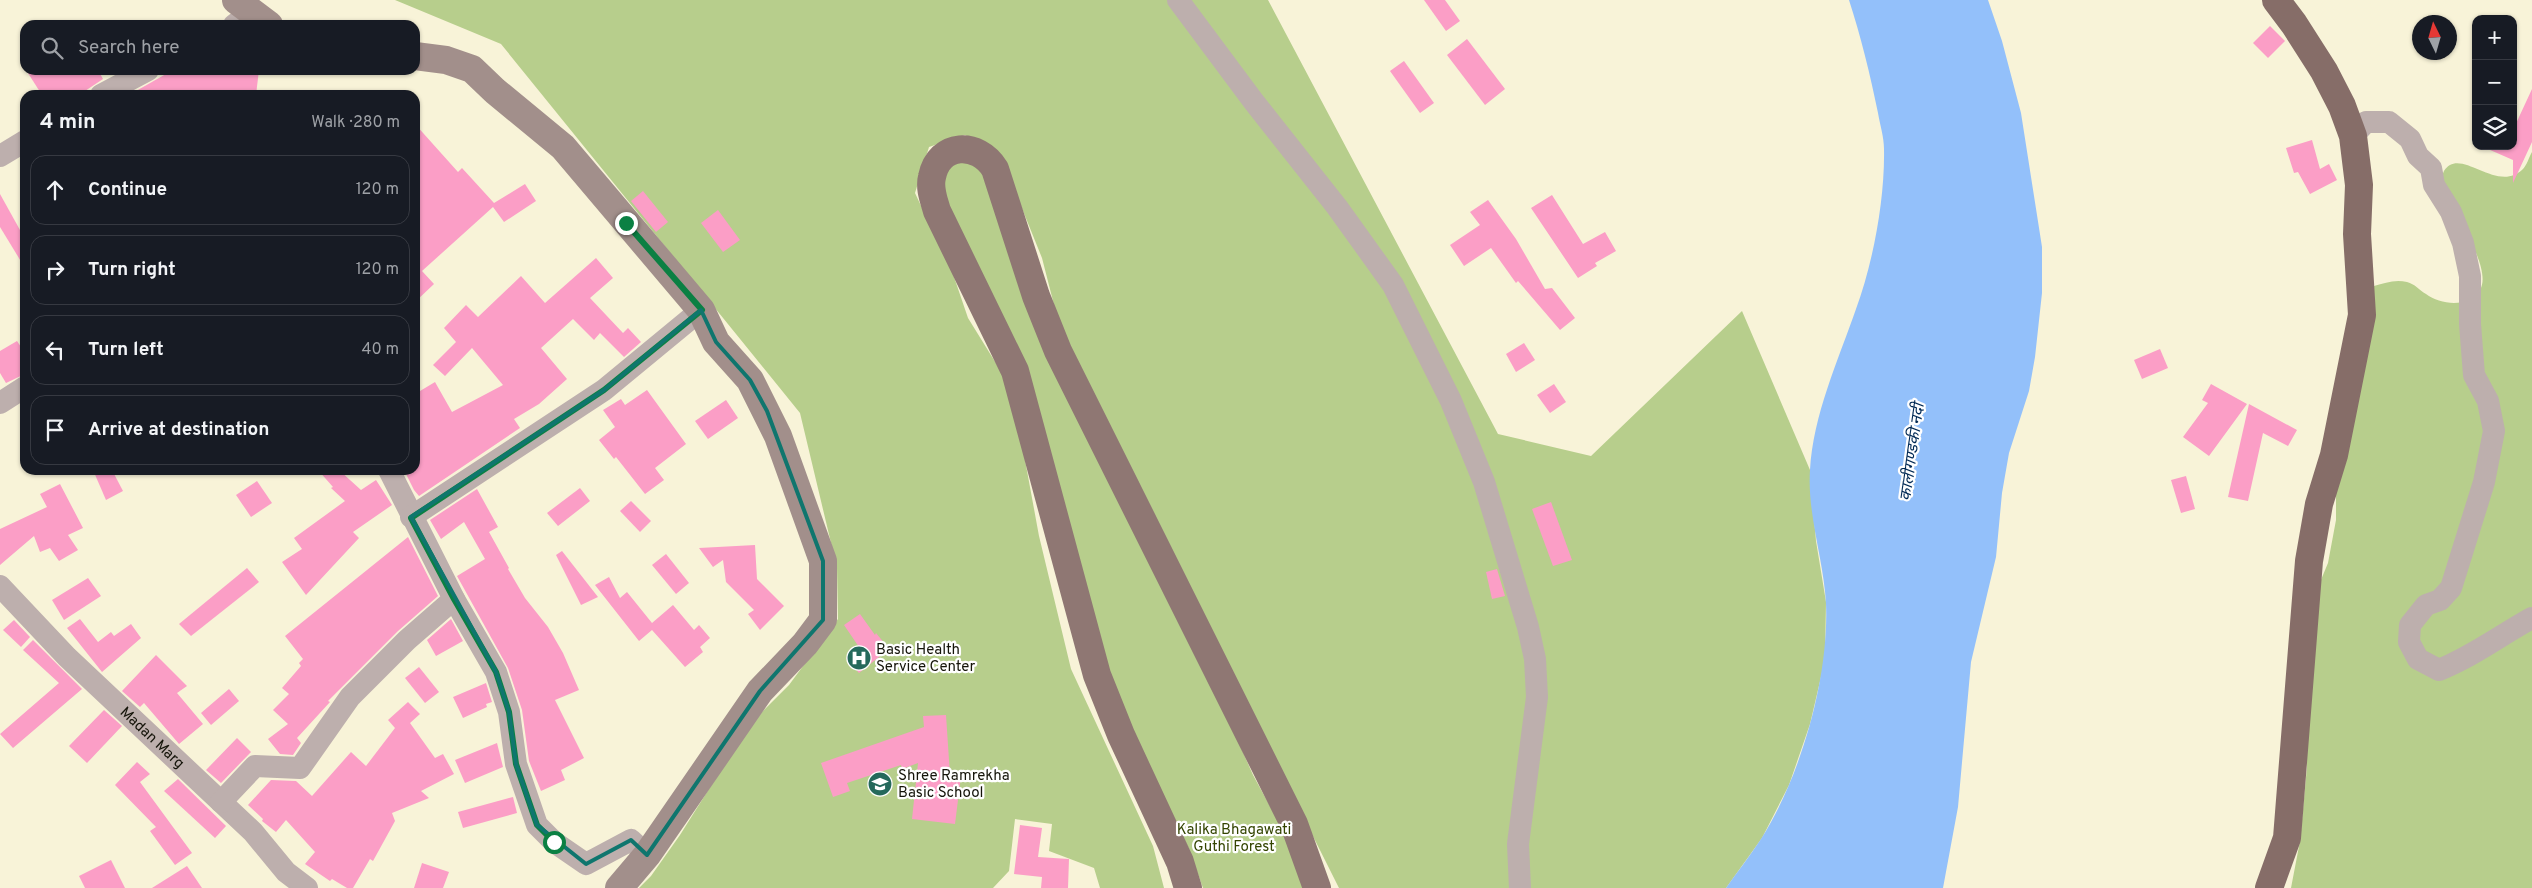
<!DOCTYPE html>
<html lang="en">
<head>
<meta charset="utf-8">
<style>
	:root { --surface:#171b24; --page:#242831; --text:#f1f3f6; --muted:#9ea1a6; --line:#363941 }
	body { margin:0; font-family:Overpass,"Noto Sans Devanagari",sans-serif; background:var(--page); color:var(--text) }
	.controls { position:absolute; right:15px; top:15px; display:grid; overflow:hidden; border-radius:10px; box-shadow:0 1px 4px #0004 }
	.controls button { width:45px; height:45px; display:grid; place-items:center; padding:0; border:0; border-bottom:1px solid var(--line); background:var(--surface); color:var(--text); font:25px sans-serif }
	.compass { position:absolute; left:2412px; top:15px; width:45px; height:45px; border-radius:50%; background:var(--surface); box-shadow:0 1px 4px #0004; rotate:355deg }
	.stop { position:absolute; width:15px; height:15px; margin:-11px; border:4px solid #0b8043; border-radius:50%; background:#fff }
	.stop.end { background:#0b8043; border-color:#fff; box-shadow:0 1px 5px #0008 }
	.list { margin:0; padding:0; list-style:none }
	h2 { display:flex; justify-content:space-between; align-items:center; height:65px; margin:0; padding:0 20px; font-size:21px }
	h2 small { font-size:16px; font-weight:400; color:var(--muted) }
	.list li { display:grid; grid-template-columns:32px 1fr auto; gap:15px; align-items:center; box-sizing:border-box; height:70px; margin:0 10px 10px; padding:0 10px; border:1px solid var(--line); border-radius:15px }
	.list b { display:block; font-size:19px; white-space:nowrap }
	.list em { font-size:16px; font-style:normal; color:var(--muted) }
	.icon { flex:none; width:28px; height:28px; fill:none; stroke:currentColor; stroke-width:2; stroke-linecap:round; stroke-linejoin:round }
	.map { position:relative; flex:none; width:2532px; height:888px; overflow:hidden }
	.search { position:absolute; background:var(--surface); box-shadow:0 1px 4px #0004; left:20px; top:20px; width:400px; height:55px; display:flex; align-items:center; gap:12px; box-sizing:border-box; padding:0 18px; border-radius:15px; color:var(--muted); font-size:19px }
	.panel { position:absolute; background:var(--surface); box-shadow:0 1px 4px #0004; left:20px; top:90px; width:400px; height:385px; border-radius:15px }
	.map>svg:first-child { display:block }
	.green { fill:#b7ce8c }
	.water { fill:#93c0fa }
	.building { fill:#fb9ec6 }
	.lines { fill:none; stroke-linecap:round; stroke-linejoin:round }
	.minor { stroke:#bdafad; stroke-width:22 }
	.secondary { stroke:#a28f8b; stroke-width:28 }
	.primary { stroke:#8f7773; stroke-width:28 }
	.trunk { stroke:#866d68; stroke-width:28 }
	.route { stroke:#0b8043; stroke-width:6 }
	.marked { fill:none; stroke:#0f766e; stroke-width:4; stroke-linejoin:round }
	.labels { text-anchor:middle; stroke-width:4.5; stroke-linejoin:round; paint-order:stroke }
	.poi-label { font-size:15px; fill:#15140a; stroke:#fff; text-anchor:start }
	.street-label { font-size:15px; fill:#15140a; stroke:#fff }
	.park-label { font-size:15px; fill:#340; stroke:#fff }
	.water-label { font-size:16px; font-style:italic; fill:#012954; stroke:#fff }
</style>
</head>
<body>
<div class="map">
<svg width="2532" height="888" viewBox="0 0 2532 888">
	<rect width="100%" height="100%" fill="#f8f3d8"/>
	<!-- green -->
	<g class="green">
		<polygon points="395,0 1268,0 1498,434 1591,456 1742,311 1810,470 1816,541 1826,602 1825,660 1810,724 1789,785 1762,838 1726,888 1339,888 1062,336 1042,258 1000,154 965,135 929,147 915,193 953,274 968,318 1002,373 1016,411 1039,536 1071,669 1153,846 1164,888 1100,888 1094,868 1049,851 1052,824 1015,819 1009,871 993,888 639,888 651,876 680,835 736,746 762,712 789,685 838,619 837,568 800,413 501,44"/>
		<path d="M 2532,152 L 2532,888 L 2291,888 L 2300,841 L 2307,767 L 2304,681 L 2313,599 L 2328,563 L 2336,520 L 2336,476 L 2374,286 C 2385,283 2395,279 2407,282 C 2415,284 2419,290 2426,294 C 2441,305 2469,308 2480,290 C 2496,263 2433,189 2444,171 C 2460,145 2497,195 2523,169 C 2527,165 2529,157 2532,152 Z"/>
		<polygon points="958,157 985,169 1253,775 1303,867 1309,888 1203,888 1189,849 1123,710 948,217 941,172"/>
	</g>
	<!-- water -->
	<path class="water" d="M 1849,0 L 1988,0 L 2002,41 L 2021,113 L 2042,247 L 2042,293 L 2035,357 L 2029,391 L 2009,453 L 2002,493 L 1996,557 L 1971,662 L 1958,807 L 1943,888 L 1726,888 C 1737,872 1750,856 1761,839 C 1801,776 1829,678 1826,604 C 1824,561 1807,514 1810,470 C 1813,415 1838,361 1856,309 C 1873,263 1885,199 1884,149 C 1884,137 1880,125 1878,113 C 1870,74 1861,37 1849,0 Z"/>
	<!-- building -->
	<g class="building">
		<polygon points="1424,0 1445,0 1460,21 1446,31"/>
		<polygon points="2270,26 2285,41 2268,58 2253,43"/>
		<polygon points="1467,39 1505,89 1485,105 1447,55"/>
		<polygon points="1404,61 1434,103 1420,113 1390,71"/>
		<polygon points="26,70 98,70 103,79 79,95 42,95"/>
		<polygon points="173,70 259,70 256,95 129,95"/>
		<polygon points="2532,89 2532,142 2513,183 2513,160 2481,146 2513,146 2513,130"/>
		<polygon points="415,124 458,172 462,168 494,203 525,184 536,201 504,222 493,207 422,271 434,284 415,302"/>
		<polygon points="2312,140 2320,169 2329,164 2337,180 2310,194 2298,172 2294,173 2286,148"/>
		<polygon points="643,191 668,222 656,232 631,201"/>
		<polygon points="0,194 25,239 25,268 0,227"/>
		<polygon points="1552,195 1583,244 1605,232 1616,251 1595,263 1597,266 1578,278 1531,208"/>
		<polygon points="1488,200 1516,239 1545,289 1552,288 1575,318 1560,330 1518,281 1516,283 1491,248 1464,266 1450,245 1480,225 1470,212"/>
		<polygon points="718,210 740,240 723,252 701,223"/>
		<polygon points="596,258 613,278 590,298 623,333 628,328 641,342 624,357 600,333 594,340 573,319 541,348 567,379 539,404 514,419 520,428 419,496 414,490 404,470 415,470 415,394 435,382 452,412 503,385 472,348 445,376 433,365 456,342 444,328 466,305 478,317 521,276 545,303"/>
		<polygon points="17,341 25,353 25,374 6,383 0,373 0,351"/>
		<polygon points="1524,343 1535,360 1516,372 1506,354"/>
		<polygon points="2160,349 2168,368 2142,379 2134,360"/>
		<polygon points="1554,384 1566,402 1550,413 1537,395"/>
		<polygon points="2211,384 2247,404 2209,456 2183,437 2208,403 2202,400"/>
		<polygon points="647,390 686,444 655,468 664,480 645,494 616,457 614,459 599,440 615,427 603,410 621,399 625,405"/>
		<polygon points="726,400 738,418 708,439 695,421"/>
		<polygon points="2249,404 2297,430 2288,446 2263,433 2248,501 2228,497"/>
		<polygon points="93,470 112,470 123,491 106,500"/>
		<polygon points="318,470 339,470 361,490 376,480 392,505 353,532 359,538 306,595 282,562 302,549 294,538 345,501 331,488 333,487"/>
		<polygon points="2186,476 2195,509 2181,513 2171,480"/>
		<polygon points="257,481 272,503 251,517 236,495"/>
		<polygon points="60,484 83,528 68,535 78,550 59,561 50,548 40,552 34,536 0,565 0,529 47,507 40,494"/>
		<polygon points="580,488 590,501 558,526 547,513"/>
		<polygon points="477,489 498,527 489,532 509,568 508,569 525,598 548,627 563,653 579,690 555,700 584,758 561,770 565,780 541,791 529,761 522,710 508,668 457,576 485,559 464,522 441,539 430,520"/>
		<polygon points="631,501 651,521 640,532 620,511"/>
		<polygon points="1551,502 1572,560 1553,566 1532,509"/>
		<polygon points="408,537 438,596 398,631 328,701 330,702 297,738 301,743 293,755 280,754 268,739 288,724 273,710 289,694 282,688 301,666 299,663 303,659 285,636"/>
		<polygon points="755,545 757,579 784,606 760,630 748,614 754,610 726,582 723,560 713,567 699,548"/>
		<polygon points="562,551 598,597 581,605 556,555"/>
		<polygon points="666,554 689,583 676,594 652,565"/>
		<polygon points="247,568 259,582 191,636 179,624"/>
		<polygon points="1497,569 1505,596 1492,599 1486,572"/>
		<polygon points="609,577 620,598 627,592 652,623 673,605 694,630 699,625 710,638 700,647 703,652 685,667 652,630 639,641 595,585"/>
		<polygon points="88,578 101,596 64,620 52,600"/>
		<polygon points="860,614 875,635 876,633 889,649 859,673 846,658 859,647 844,625"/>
		<polygon points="80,619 98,642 111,632 114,636 131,624 141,638 102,672 67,628"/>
		<polygon points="451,619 463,641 436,656 427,640"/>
		<polygon points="14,620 30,637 21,647 3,630"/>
		<polygon points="33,640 82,689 13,748 0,734 59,683 23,650"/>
		<polygon points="156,655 187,686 177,693 203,724 179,744 144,703 140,707 122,691"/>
		<polygon points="419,667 439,692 425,703 405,678"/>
		<polygon points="486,683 492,702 486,704 487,707 463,718 453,697"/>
		<polygon points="229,689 239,701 211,725 201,713"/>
		<polygon points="408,702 420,714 410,723 435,758 443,754 454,774 421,791 429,798 392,813 395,821 373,861 370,859 353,888 347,888 332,879 330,881 305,864 315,852 286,820 276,832 262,821 263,819 248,805 271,780 296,781 312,796 351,752 366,766 395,728 388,720"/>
		<polygon points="104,710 122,726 87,763 69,746"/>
		<polygon points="946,715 950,775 961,776 955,824 912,819 918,763 902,769 901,765 847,783 850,791 833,797 821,763 924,727 923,716"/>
		<polygon points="237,738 251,752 221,783 206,770"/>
		<polygon points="497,743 503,767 465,783 455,760"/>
		<polygon points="137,762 150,774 140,782 192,853 175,865 150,831 156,827 115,785"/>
		<polygon points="178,779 226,826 215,838 164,791"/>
		<polygon points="513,797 517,813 463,828 458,812"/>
		<polygon points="1020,825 1042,828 1038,857 1069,859 1068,888 1041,888 1042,877 1014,874"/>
		<polygon points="111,860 125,888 85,888 79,876"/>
		<polygon points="422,863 449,872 443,888 414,888"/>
		<polygon points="187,866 202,888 152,888"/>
	</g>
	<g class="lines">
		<!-- minor -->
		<g class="minor">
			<polyline points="1178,0 1254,102 1337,207 1393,285 1451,401 1484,482 1528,627 1535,659 1537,697 1518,844 1520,888"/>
			<polyline points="234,25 251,12"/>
			<polyline points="101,95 148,70"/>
			<path d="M 2353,136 L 2366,122 L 2389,122 L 2410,139 L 2418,156 L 2431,168 L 2434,185 L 2451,212 L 2463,243 L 2470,276 L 2470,324 L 2474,375 L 2488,401 L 2494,431 L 2484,482 L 2451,588 L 2440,600 L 2426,605 L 2410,625 L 2409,642 L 2418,659 L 2439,670 C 2472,657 2501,635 2532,618"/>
			<polyline points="0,156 25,141"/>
			<polyline points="0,403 25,387"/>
			<polyline points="389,470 454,599 496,672 509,712 516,764 537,825 554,842 586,864 631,840 647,855"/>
			<polyline points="411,517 604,390 701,310"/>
			<path id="s1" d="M 0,586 L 67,657 L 253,832 L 286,872 L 307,888"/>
			<polyline points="221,802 255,766 300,768 350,697 407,640 454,599"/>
		</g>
		<!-- secondary -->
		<g class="secondary">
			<polyline points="236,0 269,25"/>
			<polyline points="415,56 446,60 472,69 495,91 563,147 701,310 716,342 750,380 778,436 823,561 823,620 805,644 760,691 647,855 619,888"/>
		</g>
		<!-- primary -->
		<path class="primary" d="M 1188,888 L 1180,862 L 1121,735 L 1097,675 L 1015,371 L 937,211 C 934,200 929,189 932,177 C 939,142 978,141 995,169 L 1036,296 L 1058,351 L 1294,824 L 1317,888"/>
		<!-- trunk -->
		<polyline class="trunk" points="2269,888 2287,838 2309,561 2319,504 2334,455 2362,315 2357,234 2359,185 2353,136 2342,106 2324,71 2294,24 2276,0"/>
	</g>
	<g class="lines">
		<!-- route -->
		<polyline class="route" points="554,842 537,825 516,764 509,712 496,672 454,599 411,518 604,390 702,310 626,223"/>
	</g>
	<!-- marked area -->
	<path class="marked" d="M 701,310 L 716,342 L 750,380 L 767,411 L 823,561 L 823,620 L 760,691 L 647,855 L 631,840 L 586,864 L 537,825 L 516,764 L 509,712 L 496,672 L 411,517 L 604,390 Z"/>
	<!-- icons -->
	<defs>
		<symbol id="hospital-disc" viewBox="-11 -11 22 22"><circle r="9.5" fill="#25695b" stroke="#fff"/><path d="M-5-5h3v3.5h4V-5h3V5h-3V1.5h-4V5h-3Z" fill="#fff"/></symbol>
		<symbol id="school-disc" viewBox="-11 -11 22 22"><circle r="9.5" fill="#25695b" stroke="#fff"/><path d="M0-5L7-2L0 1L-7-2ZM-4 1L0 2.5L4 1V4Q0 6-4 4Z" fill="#fff"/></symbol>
	</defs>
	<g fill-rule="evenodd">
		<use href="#hospital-disc" x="845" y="644" width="28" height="28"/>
		<use href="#school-disc" x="866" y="770" width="28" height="28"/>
	</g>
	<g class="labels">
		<!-- poi labels -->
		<g class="poi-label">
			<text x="876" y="654">Basic Health<tspan x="876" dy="17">Service Center</tspan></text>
			<text x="898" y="780">Shree Ramrekha<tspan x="898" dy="17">Basic School</tspan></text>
		</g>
		<!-- street labels -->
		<g class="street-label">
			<text dy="5" stroke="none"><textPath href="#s1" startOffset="215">Madan Marg</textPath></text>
		</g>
		<!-- park labels -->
		<g class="park-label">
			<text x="1234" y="834">Kalika Bhagawati<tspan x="1234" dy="17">Guthi Forest</tspan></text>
		</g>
		<!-- water labels -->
		<g class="water-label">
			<text transform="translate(1911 452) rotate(-82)" y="6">कालीगण्डकी नदी</text>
		</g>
	</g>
</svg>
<div class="controls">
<button>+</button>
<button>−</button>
<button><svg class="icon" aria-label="layers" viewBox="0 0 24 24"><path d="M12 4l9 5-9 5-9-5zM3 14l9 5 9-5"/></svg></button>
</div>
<svg class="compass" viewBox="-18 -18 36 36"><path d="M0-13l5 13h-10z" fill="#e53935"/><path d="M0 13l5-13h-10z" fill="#9ea1a6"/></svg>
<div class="stop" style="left:554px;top:842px"></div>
<div class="stop end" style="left:626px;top:223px"></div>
<div class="search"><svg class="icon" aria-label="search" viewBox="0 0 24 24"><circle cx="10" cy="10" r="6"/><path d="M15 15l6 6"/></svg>Search here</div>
<section class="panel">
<h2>4 min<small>Walk · 280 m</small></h2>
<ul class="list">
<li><svg class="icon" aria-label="ahead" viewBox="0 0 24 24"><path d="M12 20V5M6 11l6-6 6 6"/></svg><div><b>Continue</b></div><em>120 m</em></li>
<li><svg class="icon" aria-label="right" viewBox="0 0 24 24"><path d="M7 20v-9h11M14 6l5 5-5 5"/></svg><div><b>Turn right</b></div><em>120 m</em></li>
<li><svg class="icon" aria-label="left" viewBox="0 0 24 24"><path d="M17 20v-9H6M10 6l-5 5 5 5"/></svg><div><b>Turn left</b></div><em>40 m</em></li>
<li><svg class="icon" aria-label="arrive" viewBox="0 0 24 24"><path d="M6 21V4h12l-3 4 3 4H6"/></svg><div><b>Arrive at destination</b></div></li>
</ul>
</section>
</div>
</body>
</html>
